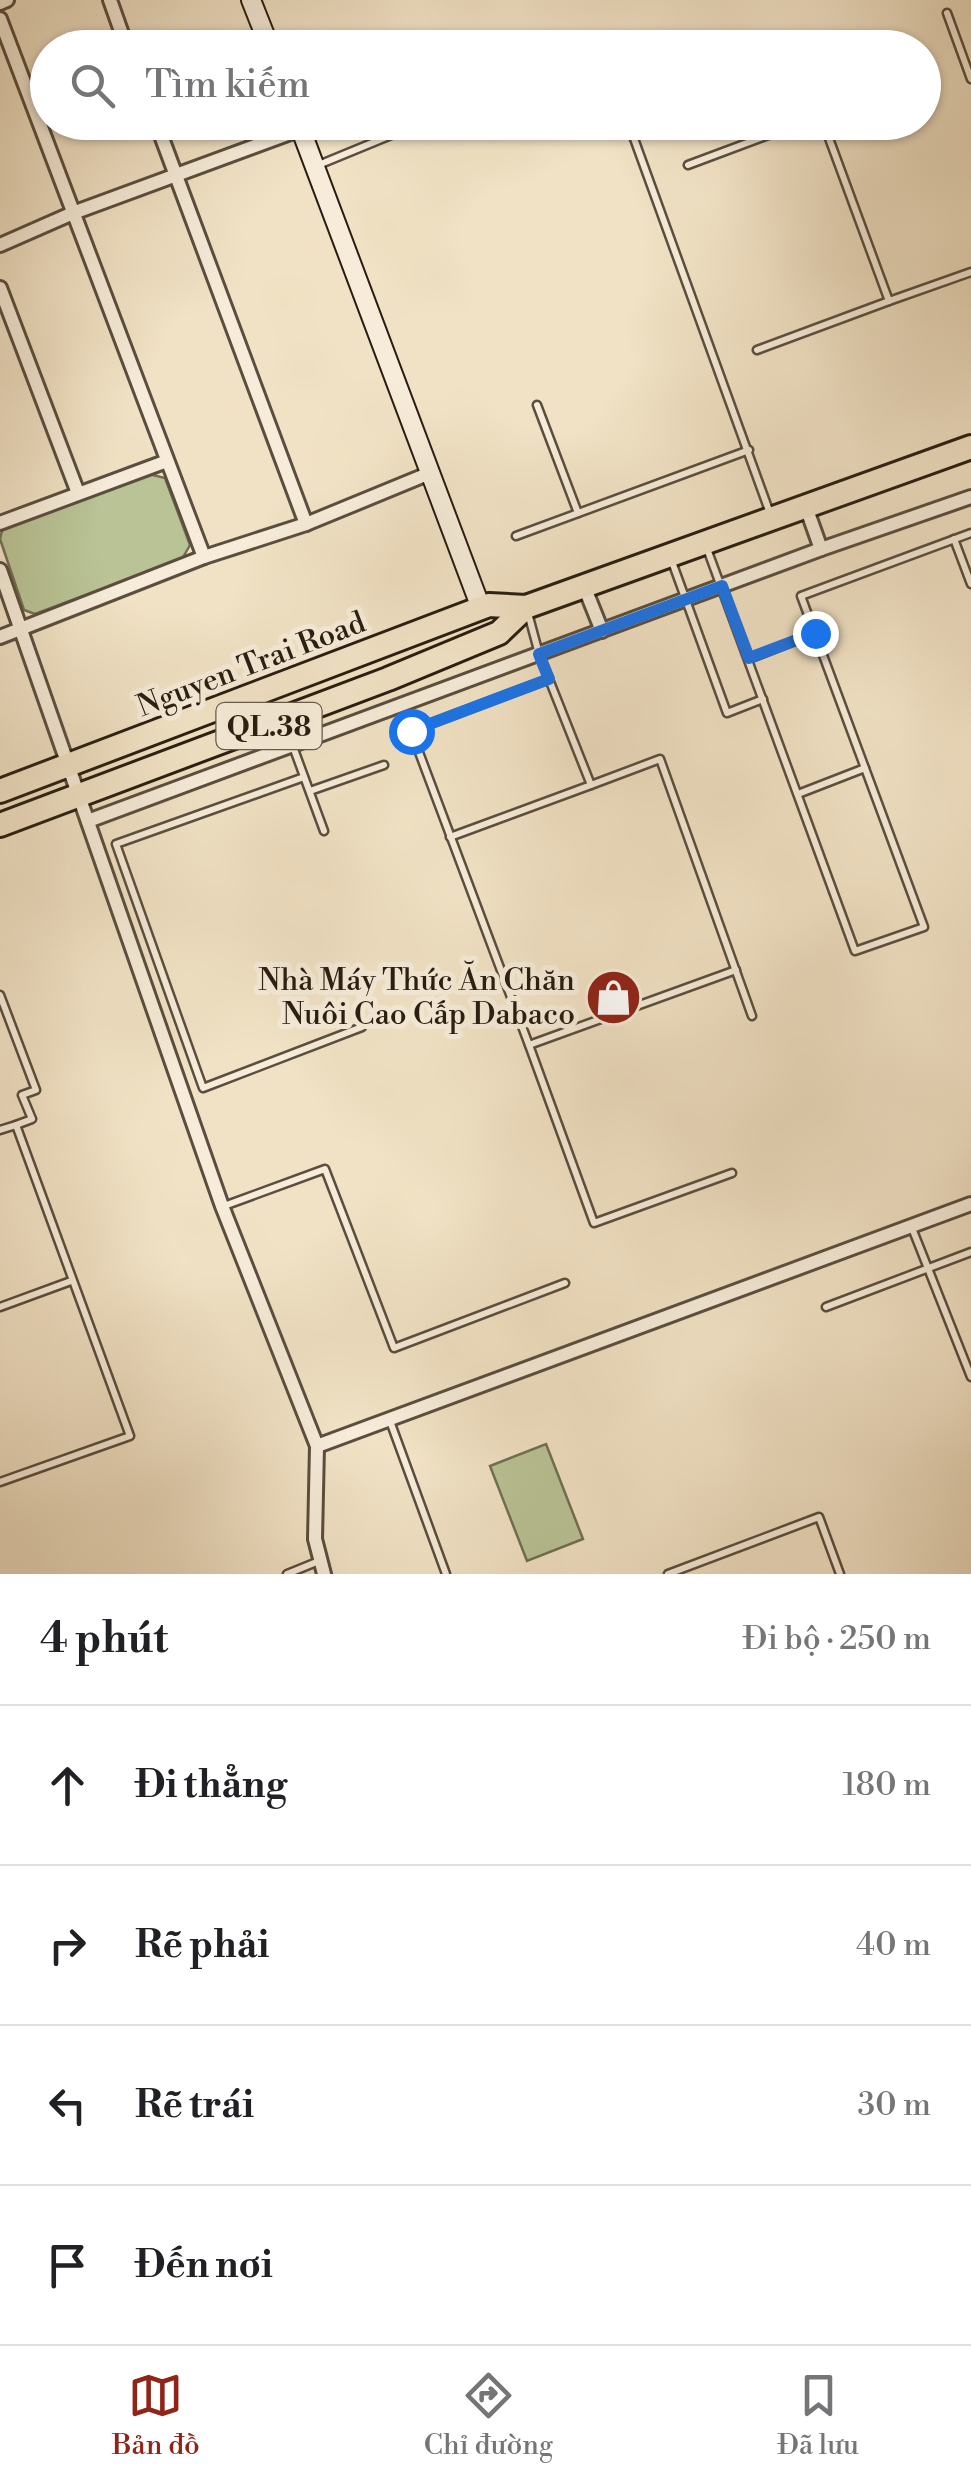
<!DOCTYPE html>
<html lang="vi">
<head>
<meta charset="utf-8">
<style>
	:root { --surface:#fff; --page:#f2f2f2; --text:#202124; --muted:#757577; --line:#e0e0e0; --accent:#8f2418 }
	body { margin:0; font-family:"Libre Bodoni",serif; background:var(--page); color:var(--text) }
	.stop { position:absolute; width:30px; height:30px; margin:-22px; border:8px solid #1a73e8; border-radius:50%; background:#fff }
	.stop.end { background:#1a73e8; border-color:#fff; box-shadow:0 2px 10px #0008 }
	.list { margin:0; padding:0; list-style:none }
	h2 { display:flex; justify-content:space-between; align-items:center; height:130px; margin:0; padding:0 40px; font-size:42px }
	h2 small { font-size:32px; font-weight:400; color:var(--muted) }
	.list li { display:grid; grid-template-columns:65px 1fr auto; gap:30px; align-items:center; box-sizing:border-box; height:160px; padding:0 40px; border-top:2px solid var(--line) }
	.list b { display:block; font-size:38px; white-space:nowrap }
	.list em { font-size:32px; font-style:normal; color:var(--muted) }
	.icon { flex:none; width:55px; height:55px; fill:none; stroke:currentColor; stroke-width:2; stroke-linecap:round; stroke-linejoin:round }
	.map { position:relative; flex:none; width:971px; height:1574px; overflow:hidden }
	.search { position:absolute; background:var(--surface); box-shadow:0 2px 8px #0004; left:30px; right:30px; top:30px; height:110px; display:flex; align-items:center; gap:25px; box-sizing:border-box; padding:0 35px; border-radius:55px; color:var(--muted); font-size:38px }
	.sheet { height:770px; background:var(--surface) }
	nav { display:flex; justify-content:space-around; align-items:center; box-sizing:border-box; height:140px; border-top:2px solid var(--line); background:var(--surface); font-size:28px; color:var(--muted) }
	nav a { display:grid; justify-items:center; gap:5px }
	nav .on { color:var(--accent) }
	.map>svg:first-child { display:block }
	.green { fill:#b9c395; stroke:#707053; stroke-width:2.5 }
	.lines { fill:none; stroke-linecap:round; stroke-linejoin:round }
	.lane-casing { stroke:#5a4e3e; stroke-width:11 }
	.street-casing { stroke:#5a4e3e; stroke-width:18 }
	.secondary-casing { stroke:#281d11; stroke-width:22 }
	.highway-casing { stroke:#281d11; stroke-width:28 }
	.lane { stroke:#f6ecd9; stroke-width:6 }
	.street { stroke:#f6ecd9; stroke-width:12 }
	.secondary { stroke:#f6ecd9; stroke-width:18 }
	.highway { stroke:#f1e2c5; stroke-width:22 }
	.route { stroke:#1a73e8; stroke-width:12 }
	.labels { text-anchor:middle; stroke-width:10; stroke-linejoin:round; paint-order:stroke }
	.shield { fill:#f6ecd9; stroke:#665b4d; stroke-width:2.5 }
	.shield-label { font-size:28px; font-weight:bold; fill:#281d11 }
	.street-label { font-size:30px; fill:#281d11; stroke:#f6ecd9 }
	.poi-label { font-size:30px; fill:#281d11; stroke:#f6ecd9; text-anchor:end }
</style>
</head>
<body>
<div class="map">
<svg width="971" height="1574" viewBox="0 0 971 1574">
	<rect width="100%" height="100%" fill="#f1e2c5"/>
	<filter id="stains"><feTurbulence type="fractalNoise" baseFrequency=".002" numOctaves="4"/><feColorMatrix values="0 0 0 0 .2 0 0 0 0 .09 0 0 0 0 .02 0 0 0 .5 -.17"/></filter>
	<radialGradient id="worn" r=".72"><stop offset=".6" stop-color="#630" stop-opacity="0"/><stop offset="1" stop-color="#630" stop-opacity=".3"/></radialGradient>
	<!-- green -->
	<g class="green">
		<polygon points="149,474 165,478 190,545 182,559 35,614 24,610 0,539 3,527"/>
		<polygon points="546,1444 583,1539 527,1561 490,1466"/>
	</g>
	<g class="lines">
		<defs>
			<g id="lane">
				<polyline points="947,13 971,79"/>
				<polyline points="603,48 620,40"/>
				<polyline points="628,122 771,516"/>
				<polyline points="823,122 889,301 971,272"/>
				<polyline points="688,165 803,122"/>
				<polyline points="316,166 423,122"/>
				<polyline points="757,350 889,301"/>
				<polyline points="537,405 578,513"/>
				<polyline points="516,536 749,450"/>
				<polyline points="954,539 971,584"/>
				<polyline points="706,546 855,951 924,927 801,596 971,533"/>
				<polyline points="671,559 727,713 763,699"/>
				<polyline points="749,659 815,633"/>
				<polyline points="549,679 411,731 529,1045 736,970"/>
				<polyline points="284,722 324,831"/>
				<polyline points="304,777 116,844 203,1088 362,1027"/>
				<polyline points="591,785 660,759 752,1016"/>
				<polyline points="310,791 384,765"/>
				<polyline points="798,794 865,768"/>
				<polyline points="450,837 591,785 539,654 528,613"/>
				<polyline points="0,995 36,1090 22,1095 32,1119 16,1125 130,1436 0,1482"/>
				<polyline points="529,1045 594,1223 732,1173"/>
				<polyline points="0,1130 16,1125"/>
				<polyline points="224,1206 325,1169 394,1348 565,1283"/>
				<polyline points="912,1228 971,1377"/>
				<polyline points="0,1307 71,1281"/>
				<polyline points="826,1307 971,1252"/>
				<polyline points="390,1421 446,1574"/>
				<polyline points="287,1574 319,1561"/>
				<polyline points="668,1574 819,1517 840,1574"/>
			</g>
			<g id="street">
				<polyline points="110,0 127,48"/>
				<polyline points="0,3 7,0"/>
				<polyline points="0,19 204,557"/>
				<polyline points="156,122 306,524"/>
				<polyline points="0,245 73,213 301,129"/>
				<polyline points="0,288 78,493"/>
				<polyline points="0,523 167,461"/>
				<polyline points="821,549 971,497"/>
				<polyline points="0,570 222,1206 317,1446 315,1539 324,1574"/>
				<polyline points="584,586 602,631"/>
				<polyline points="0,637 204,557 306,524 430,473"/>
				<polyline points="88,821 821,549 806,507"/>
				<polyline points="317,1446 971,1204"/>
			</g>
			<g id="secondary">
				<polyline points="251,0 270,48"/>
				<polyline points="298,122 481,608"/>
			</g>
			<g id="highway">
				<polyline points="0,791 489,605 526,607 971,447"/>
				<polyline points="0,825 388,679 499,633 526,607"/>
			</g>
		</defs>
		<!-- lane casing -->
		<use href="#lane" class="lane-casing"/>
		<!-- street casing -->
		<use href="#street" class="street-casing"/>
		<!-- secondary casing -->
		<use href="#secondary" class="secondary-casing"/>
		<!-- highway casing -->
		<use href="#highway" class="highway-casing"/>
		<!-- lane -->
		<use href="#lane" class="lane"/>
		<!-- street -->
		<use href="#street" class="street"/>
		<!-- secondary -->
		<use href="#secondary" class="secondary"/>
		<!-- highway -->
		<use href="#highway" class="highway"/>
	</g>
	<g class="lines">
		<!-- route -->
		<polyline class="route" points="411,731 549,679 539,654 722,586 749,658 815,633"/>
	</g>
	<!-- icons -->
	<defs>
		<symbol id="shop-disc" viewBox="-11 -11 22 22"><circle r="9.5" fill="#8f2418" stroke="#f6ecd9"/><path d="M-5-2.5h2.3a2.7 3.5 0 0 1 5.4 0H5L5.5 6h-11ZM-1.5-2.5h3a1.5 2.3 0 0 0-3 0Z" fill="#fff"/></symbol>
	</defs>
	<g fill-rule="evenodd">
		<use href="#shop-disc" x="582" y="966" width="63" height="63"/>
	</g>
	<g class="labels">
		<!-- shield labels -->
		<rect class="shield" x="216.5" y="703" width="105" height="46" rx="8"/>
		<g class="shield-label">
			<text x="269" y="736">QL.38</text>
		</g>
		<!-- street labels -->
		<g class="street-label">
			<text transform="translate(251 664) rotate(-21)" y="10">Nguyen Trai Road</text>
		</g>
		<!-- poi labels -->
		<g class="poi-label">
			<text x="575" y="990">Nhà Máy Thức Ăn Chăn<tspan x="575" dy="34">Nuôi Cao Cấp Dabaco</tspan></text>
		</g>
	</g>
	<rect width="100%" height="100%" filter="url(#stains)"/>
	<rect width="100%" height="100%" fill="url(#worn)"/>
</svg>
<div class="stop" style="left:411px;top:731px"></div>
<div class="stop end" style="left:815px;top:633px"></div>
<div class="search"><svg class="icon" aria-label="search" viewBox="0 0 24 24"><circle cx="10" cy="10" r="6"/><path d="M15 15l6 6"/></svg>Tìm kiếm</div>
</div>
<section class="sheet">
<h2>4 phút<small>Đi bộ · 250 m</small></h2>
<ul class="list">
<li><svg class="icon" aria-label="ahead" viewBox="0 0 24 24"><path d="M12 20V5M6 11l6-6 6 6"/></svg><div><b>Đi thẳng</b></div><em>180 m</em></li>
<li><svg class="icon" aria-label="right" viewBox="0 0 24 24"><path d="M7 20v-9h11M14 6l5 5-5 5"/></svg><div><b>Rẽ phải</b></div><em>40 m</em></li>
<li><svg class="icon" aria-label="left" viewBox="0 0 24 24"><path d="M17 20v-9H6M10 6l-5 5 5 5"/></svg><div><b>Rẽ trái</b></div><em>30 m</em></li>
<li><svg class="icon" aria-label="arrive" viewBox="0 0 24 24"><path d="M6 21V4h12l-3 4 3 4H6"/></svg><div><b>Đến nơi</b></div></li>
</ul>
</section>
<nav>
<a class="on"><svg class="icon" aria-label="map" viewBox="0 0 24 24"><path d="M3 6l6-2 6 2 6-2v14l-6 2-6-2-6 2zM9 4v14M15 6v14"/></svg>Bản đồ</a>
<a><svg class="icon" aria-label="directions" viewBox="0 0 24 24"><path d="M12 3l9 9-9 9-9-9zM9 14v-3h6M13 9l2 2-2 2"/></svg>Chỉ đường</a>
<a><svg class="icon" aria-label="saved" viewBox="0 0 24 24"><path d="M7 4h10v16l-5-4-5 4z"/></svg>Đã lưu</a>
</nav>
</body>
</html>
